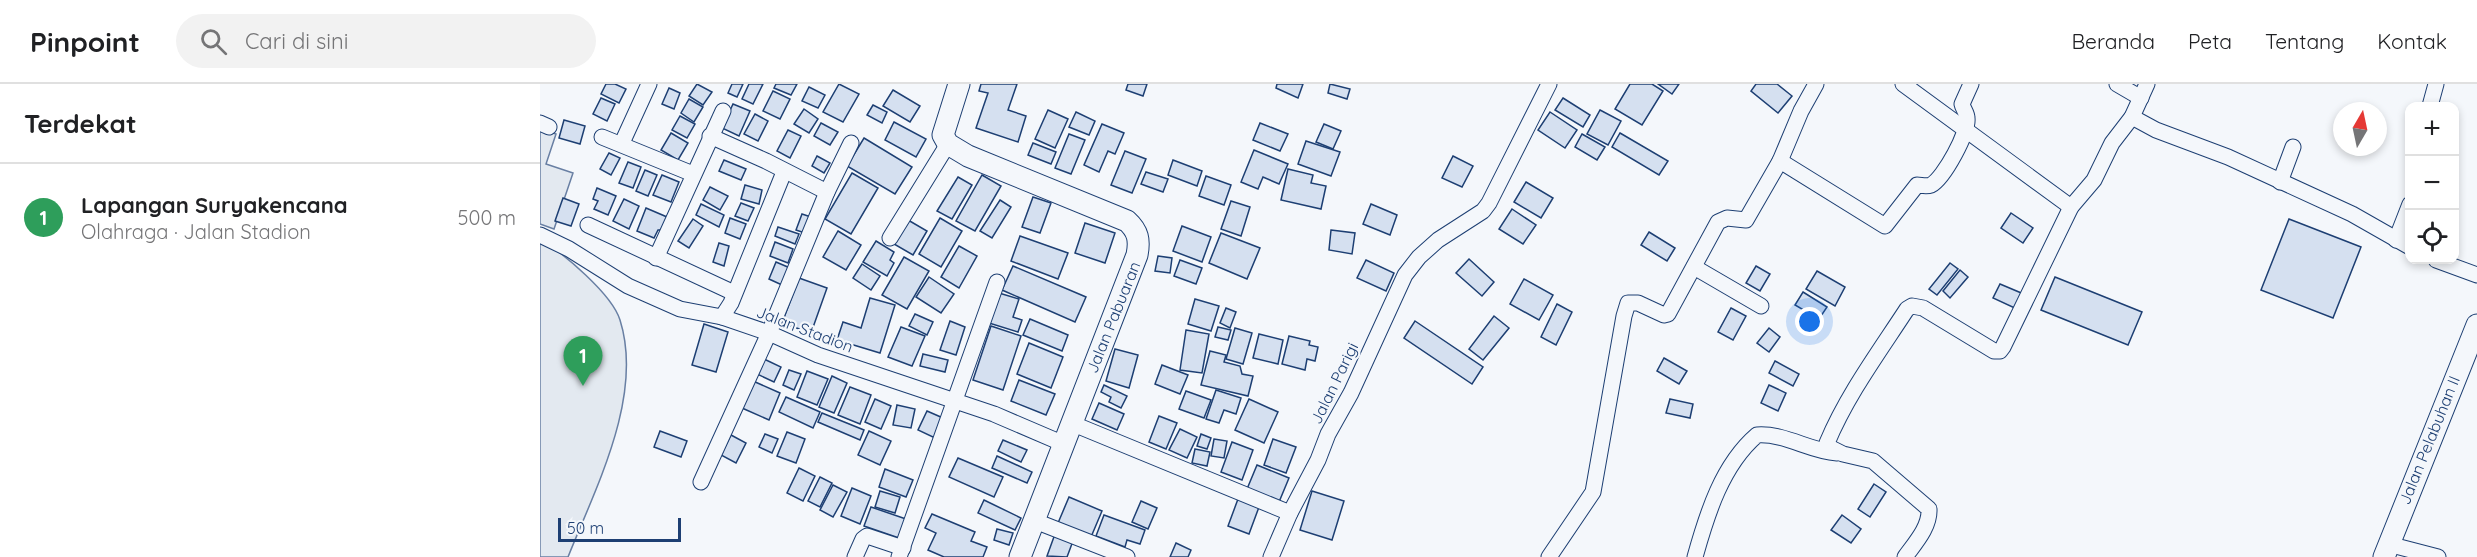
<!DOCTYPE html>
<html lang="id">
<head>
<meta charset="utf-8">
<style>
	:root { --surface:#fff; --page:#f2f2f2; --text:#202124; --muted:#757577; --line:#e0e0e0; --accent:#7c3aed }
	body { margin:0; font-family:Quicksand,sans-serif; background:var(--page); color:var(--text) }
	.controls { position:absolute; right:18px; top:18px; display:grid; overflow:hidden; border-radius:12px; box-shadow:0 3px 9px #0003 }
	.controls button { width:54px; height:54px; display:grid; place-items:center; padding:0; border:0; border-bottom:2px solid var(--line); background:var(--surface); color:var(--text); font:30px sans-serif }
	.compass { position:absolute; left:1793px; top:18px; width:54px; height:54px; border-radius:50%; background:var(--surface); box-shadow:0 3px 9px #0003; rotate:9deg }
	.scale { position:absolute; left:18px; bottom:15px; width:123px; box-sizing:border-box; padding-left:6px; border:3px solid #1d3f73; border-top:0; font-size:16px; line-height:21px; white-space:nowrap; color:#1d3f73; -webkit-text-stroke:4px #f4f7fb; paint-order:stroke }
	.you { position:absolute; left:1270px; top:238px; width:21px; height:21px; margin:-15px; border:4px solid #fff; border-radius:50%; background:#1a73e8; box-shadow:0 0 0 9px #1a73e833 }
	.badge { display:grid; place-items:center; width:39px; height:39px; border-radius:50%; background:var(--accent); color:#fff; font-size:20px; font-weight:700 }
	.pin { position:absolute; translate:-50% -50px; filter:drop-shadow(0 2px 3px #0008) }
	.pin::after { content:''; position:absolute; top:32px; width:21px; height:18px; background:inherit; clip-path:polygon(0 0,100% 0,50% 100%) }
	.list { margin:0; padding:0; list-style:none }
	h2 { display:flex; justify-content:space-between; align-items:center; height:78px; margin:0; padding:0 24px; font-size:26px }
	h2 small { font-size:20px; font-weight:400; color:var(--muted) }
	.list li { display:grid; grid-template-columns:39px 1fr auto; gap:18px; align-items:center; box-sizing:border-box; height:108px; padding:0 24px; border-top:2px solid var(--line) }
	.list b { display:block; font-size:22px; white-space:nowrap }
	.list p { margin:0; font-size:20px; white-space:nowrap; color:var(--muted) }
	.list em { font-size:20px; font-style:normal; color:var(--muted) }
	.icon { flex:none; width:33px; height:33px; fill:none; stroke:currentColor; stroke-width:2; stroke-linecap:round; stroke-linejoin:round }
	.map { position:relative; flex:none; width:1937px; height:473px; overflow:hidden }
	header { display:flex; align-items:center; gap:36px; box-sizing:border-box; height:84px; padding:0 30px; background:var(--surface); border-bottom:2px solid var(--line) }
	header strong { font-size:28px }
	nav { display:flex; gap:33px; margin-inline-start:auto; font-size:21px }
	.search { width:420px; height:54px; background:var(--page); display:flex; align-items:center; gap:15px; box-sizing:border-box; padding:0 21px; border-radius:33px; color:var(--muted); font-size:22px }
	main { display:flex }
	aside { flex:1; background:var(--surface) }
	.map>svg:first-child { display:block }
	.green { fill:#e3e9f0; stroke:#687fa3; stroke-width:1.5 }
	.building { fill:#d5e0f0; stroke:#1d3f73; stroke-width:1.5 }
	.lines { fill:none; stroke-linecap:round; stroke-linejoin:round }
	.street-casing { stroke:#1d3f73; stroke-width:17 }
	.secondary-casing { stroke:#1d3f73; stroke-width:23 }
	.street { stroke:#f4f7fb; stroke-width:15 }
	.secondary { stroke:#f4f7fb; stroke-width:21 }
	.labels { text-anchor:middle; stroke-width:4.5; stroke-linejoin:round; paint-order:stroke }
	.street-label { font-size:16px; fill:#1d3f73; stroke:#f4f7fb }
</style>
</head>
<body>
<header>
<strong>Pinpoint</strong>
<div class="search"><svg class="icon" aria-label="search" viewBox="0 0 24 24"><circle cx="10" cy="10" r="6"/><path d="M15 15l6 6"/></svg>Cari di sini</div>
<nav><a>Beranda</a><a>Peta</a><a>Tentang</a><a>Kontak</a></nav>
</header>
<main>
<aside>
<h2>Terdekat<small></small></h2>
<ul class="list">
<li><span class="badge" style="background:#2e9e5b">1</span><div><b>Lapangan Suryakencana</b><p>Olahraga · Jalan Stadion</p></div><em>500 m</em></li>
</ul>
</aside>
<div class="map">
<svg width="1937" height="473" viewBox="0 0 1937 473">
	<rect width="100%" height="100%" fill="#f4f7fb"/>
	<!-- green -->
	<g class="green">
		<polygon points="0,45 16,50 6,80 33,89 14,145 0,140"/>
		<path d="M 0,155 C 23,169 72,210 80,236 C 104,312 56,403 28,473 L 0,473 Z"/>
	</g>
	<!-- building -->
	<g class="building">
		<polygon points="66,0 75,0 86,5 79,19 61,10"/>
		<polygon points="157,0 172,8 163,21 149,12"/>
		<polygon points="192,0 203,0 197,13 188,9"/>
		<polygon points="209,0 223,0 213,20 202,15"/>
		<polygon points="236,0 257,0 251,11 234,4"/>
		<polygon points="299,0 319,10 303,38 283,28"/>
		<polygon points="441,0 477,0 468,26 486,32 478,58 436,44 448,9 439,7"/>
		<polygon points="588,0 607,0 603,12 586,6"/>
		<polygon points="737,0 763,0 758,14 736,4"/>
		<polygon points="790,0 810,5 807,15 788,9"/>
		<polygon points="1090,0 1112,0 1123,7 1102,41 1075,25"/>
		<polygon points="1118,0 1139,0 1132,10"/>
		<polygon points="1216,0 1237,0 1252,12 1238,29 1211,7"/>
		<polygon points="269,3 285,11 278,24 262,17"/>
		<polygon points="129,4 140,9 134,25 122,20"/>
		<polygon points="353,6 380,22 370,38 343,22"/>
		<polygon points="233,7 250,15 240,35 223,27"/>
		<polygon points="61,14 75,20 67,37 53,30"/>
		<polygon points="1023,14 1050,31 1043,43 1015,26"/>
		<polygon points="149,15 163,23 154,38 141,29"/>
		<polygon points="193,20 210,27 199,52 182,44"/>
		<polygon points="333,21 347,28 342,39 327,31"/>
		<polygon points="264,25 278,35 269,49 254,40"/>
		<polygon points="508,26 528,35 515,64 495,55"/>
		<polygon points="1060,26 1081,37 1068,61 1047,50"/>
		<polygon points="536,28 555,37 549,51 529,43"/>
		<polygon points="1010,28 1037,46 1025,64 998,46"/>
		<polygon points="215,30 228,37 218,57 204,50"/>
		<polygon points="140,32 155,40 147,54 132,46"/>
		<polygon points="24,36 45,42 40,60 19,54"/>
		<polygon points="354,38 386,55 376,73 345,56"/>
		<polygon points="281,39 298,48 290,61 274,52"/>
		<polygon points="720,39 748,50 740,67 713,56"/>
		<polygon points="562,40 584,49 575,70 568,67 559,88 544,81"/>
		<polygon points="784,40 801,47 793,65 776,58"/>
		<polygon points="248,46 261,52 250,74 237,67"/>
		<polygon points="131,49 148,59 138,76 121,66"/>
		<polygon points="1080,49 1128,77 1119,91 1072,63"/>
		<polygon points="529,50 545,56 531,90 515,84"/>
		<polygon points="1042,50 1065,63 1057,76 1035,63"/>
		<polygon points="324,54 372,83 355,110 307,82"/>
		<polygon points="766,57 800,68 791,92 758,80"/>
		<polygon points="493,59 516,68 511,80 488,71"/>
		<polygon points="714,66 748,80 739,100 723,93 718,105 701,98"/>
		<polygon points="585,67 606,75 592,109 571,101"/>
		<polygon points="69,69 80,74 71,91 60,85"/>
		<polygon points="277,72 290,79 284,89 272,82"/>
		<polygon points="913,72 933,82 922,103 902,94"/>
		<polygon points="184,76 206,85 201,96 179,87"/>
		<polygon points="633,76 662,87 657,102 628,91"/>
		<polygon points="88,78 101,83 93,104 79,99"/>
		<polygon points="748,85 773,91 771,99 786,102 781,125 741,116"/>
		<polygon points="105,86 117,91 108,112 96,107"/>
		<polygon points="606,88 628,95 623,108 601,100"/>
		<polygon points="312,89 338,104 311,150 285,135"/>
		<polygon points="122,91 139,98 131,118 113,111"/>
		<polygon points="442,91 461,102 435,147 416,137"/>
		<polygon points="666,92 691,101 684,121 659,112"/>
		<polygon points="418,93 432,101 412,135 397,127"/>
		<polygon points="986,98 1013,114 1001,134 974,118"/>
		<polygon points="205,101 222,106 219,120 201,115"/>
		<polygon points="170,103 188,112 180,126 163,116"/>
		<polygon points="57,104 76,112 68,131 54,125 58,117 53,115"/>
		<polygon points="493,113 511,119 500,149 482,143"/>
		<polygon points="23,114 39,120 31,142 15,137"/>
		<polygon points="84,115 99,122 89,145 73,137"/>
		<polygon points="460,116 471,123 452,154 440,147"/>
		<polygon points="691,117 710,123 701,152 681,145"/>
		<polygon points="201,119 214,124 208,137 195,132"/>
		<polygon points="161,120 184,131 179,143 156,131"/>
		<polygon points="831,120 857,131 850,151 823,140"/>
		<polygon points="106,124 127,133 121,146 118,146 114,154 97,147"/>
		<polygon points="972,125 996,141 983,160 959,145"/>
		<polygon points="1471,129 1493,144 1483,159 1461,144"/>
		<polygon points="262,130 271,133 265,149 256,146"/>
		<polygon points="190,134 206,140 200,155 185,149"/>
		<polygon points="400,134 422,147 401,183 379,170"/>
		<polygon points="153,135 163,142 149,164 138,157"/>
		<polygon points="1749,135 1821,163 1793,234 1721,206"/>
		<polygon points="368,136 387,147 373,171 354,160"/>
		<polygon points="545,139 575,149 565,179 535,169"/>
		<polygon points="642,142 671,153 662,178 633,167"/>
		<polygon points="238,143 259,150 255,160 235,152"/>
		<polygon points="791,146 815,149 812,170 789,166"/>
		<polygon points="298,147 321,161 306,186 283,173"/>
		<polygon points="1109,148 1135,164 1127,177 1101,161"/>
		<polygon points="681,149 720,164 707,195 669,179"/>
		<polygon points="480,152 528,169 518,195 471,177"/>
		<polygon points="336,157 354,168 350,176 354,179 347,192 323,178"/>
		<polygon points="235,158 253,165 248,179 230,172"/>
		<polygon points="179,159 189,162 184,182 173,178"/>
		<polygon points="419,162 437,172 419,204 401,193"/>
		<polygon points="618,172 632,174 630,189 615,187"/>
		<polygon points="364,173 389,187 367,225 342,211"/>
		<polygon points="929,175 954,198 942,212 916,189"/>
		<polygon points="640,176 662,184 656,200 634,192"/>
		<polygon points="826,176 854,189 846,207 817,194"/>
		<polygon points="236,178 250,184 242,201 229,195"/>
		<polygon points="1410,179 1418,185 1397,211 1389,205"/>
		<polygon points="322,180 340,192 331,206 313,194"/>
		<polygon points="473,182 546,213 535,238 462,206"/>
		<polygon points="1216,182 1230,190 1220,207 1206,199"/>
		<polygon points="1420,186 1428,193 1410,214 1403,207"/>
		<polygon points="1277,187 1305,203 1295,222 1266,205"/>
		<polygon points="389,193 414,210 401,229 376,213"/>
		<polygon points="1515,193 1602,228 1588,261 1501,226"/>
		<polygon points="259,194 287,204 271,249 242,239"/>
		<polygon points="984,195 1013,211 999,236 970,220"/>
		<polygon points="1460,200 1486,211 1479,226 1453,214"/>
		<polygon points="1263,208 1287,223 1279,235 1255,221"/>
		<polygon points="459,209 479,215 473,233 482,236 478,248 449,239"/>
		<polygon points="330,214 355,221 340,269 297,256 303,238 321,244"/>
		<polygon points="655,215 679,222 671,247 648,240"/>
		<polygon points="1017,220 1032,228 1016,261 1001,253"/>
		<polygon points="686,224 696,228 690,244 680,239"/>
		<polygon points="1191,224 1206,232 1193,256 1178,248"/>
		<polygon points="375,230 393,238 387,251 369,242"/>
		<polygon points="954,232 969,244 943,276 929,265"/>
		<polygon points="490,235 528,251 522,267 483,251"/>
		<polygon points="410,237 425,243 416,271 400,266"/>
		<polygon points="875,237 943,283 932,300 864,254"/>
		<polygon points="164,240 188,248 176,288 152,281"/>
		<polygon points="451,242 481,252 463,306 433,296"/>
		<polygon points="361,243 385,252 372,282 348,273"/>
		<polygon points="678,243 691,246 688,256 675,253"/>
		<polygon points="695,244 712,249 703,280 686,275"/>
		<polygon points="1229,244 1240,253 1229,268 1217,259"/>
		<polygon points="646,246 669,250 662,289 640,286"/>
		<polygon points="719,250 743,256 738,280 713,274"/>
		<polygon points="749,252 770,257 769,261 778,263 775,277 767,275 765,286 742,280"/>
		<polygon points="489,259 523,273 511,304 477,290"/>
		<polygon points="575,265 598,271 589,304 566,297"/>
		<polygon points="670,267 686,271 684,278 700,282 702,290 713,292 708,312 661,301"/>
		<polygon points="383,270 408,276 405,288 380,282"/>
		<polygon points="1124,274 1147,287 1139,300 1117,287"/>
		<polygon points="224,275 241,283 234,298 217,290"/>
		<polygon points="1235,277 1259,290 1253,302 1229,289"/>
		<polygon points="622,281 648,291 640,310 615,300"/>
		<polygon points="249,286 261,290 254,306 243,301"/>
		<polygon points="267,287 288,295 277,321 257,313"/>
		<polygon points="292,292 307,299 294,329 279,323"/>
		<polygon points="479,296 515,310 506,331 471,317"/>
		<polygon points="213,297 240,309 229,336 202,324"/>
		<polygon points="564,301 587,312 581,324 569,318 571,313 561,308"/>
		<polygon points="1229,301 1246,309 1238,327 1221,319"/>
		<polygon points="310,303 331,311 320,340 298,331"/>
		<polygon points="676,306 701,314 696,330 684,326 679,339 666,335"/>
		<polygon points="646,307 671,316 664,334 639,325"/>
		<polygon points="246,313 280,328 273,344 239,328"/>
		<polygon points="335,315 351,322 341,345 325,338"/>
		<polygon points="709,315 738,328 724,359 695,346"/>
		<polygon points="1130,315 1153,320 1150,334 1126,329"/>
		<polygon points="559,319 584,330 577,346 552,335"/>
		<polygon points="357,321 375,325 371,344 353,341"/>
		<polygon points="387,327 403,334 395,354 378,346"/>
		<polygon points="282,329 324,346 320,356 278,338"/>
		<polygon points="619,332 637,339 626,365 609,358"/>
		<polygon points="640,345 657,353 647,374 629,366"/>
		<polygon points="120,347 147,357 141,373 114,363"/>
		<polygon points="329,347 351,357 340,381 318,371"/>
		<polygon points="247,348 265,355 256,379 237,372"/>
		<polygon points="225,350 238,355 232,369 219,363"/>
		<polygon points="661,350 671,354 667,365 657,362"/>
		<polygon points="191,351 206,359 196,379 181,371"/>
		<polygon points="674,355 687,357 684,374 671,372"/>
		<polygon points="733,355 756,363 746,389 724,381"/>
		<polygon points="463,356 487,366 481,378 458,367"/>
		<polygon points="692,358 713,366 702,396 681,388"/>
		<polygon points="655,365 670,368 667,382 652,379"/>
		<polygon points="457,372 492,388 487,399 452,384"/>
		<polygon points="418,374 463,393 454,413 409,393"/>
		<polygon points="717,381 749,394 739,418 707,405"/>
		<polygon points="259,384 275,392 263,417 247,409"/>
		<polygon points="345,385 373,396 366,413 339,403"/>
		<polygon points="280,393 292,399 280,423 268,417"/>
		<polygon points="1334,400 1346,408 1330,433 1318,425"/>
		<polygon points="293,401 307,408 293,433 280,426"/>
		<polygon points="312,404 331,412 320,440 301,432"/>
		<polygon points="340,407 360,413 355,429 335,423"/>
		<polygon points="772,407 804,417 792,456 760,446"/>
		<polygon points="529,413 562,427 551,453 518,439"/>
		<polygon points="698,415 719,423 709,450 688,442"/>
		<polygon points="444,416 481,434 475,446 438,429"/>
		<polygon points="601,417 617,424 608,445 592,438"/>
		<polygon points="331,423 366,435 359,454 324,442"/>
		<polygon points="392,430 435,448 431,457 447,463 443,473 404,473 388,466 396,449 385,444"/>
		<polygon points="564,431 605,446 600,460 587,456 585,463 556,452"/>
		<polygon points="1302,431 1321,445 1311,459 1291,446"/>
		<polygon points="457,445 473,449 469,461 454,456"/>
		<polygon points="515,450 533,457 527,473 507,472"/>
		<polygon points="636,459 651,466 648,473 630,473"/>
	</g>
	<g class="lines">
		<defs>
			<g id="street">
				<polyline points="1363,0 1531,123"/>
				<polyline points="1577,0 1601,14"/>
				<polyline points="1890,22 1896,0"/>
				<polyline points="1592,33 1616,46 1688,73 1812,130 1870,163"/>
				<polyline points="0,39 9,43"/>
				<polyline points="170,52 226,77 287,108"/>
				<polyline points="62,53 153,90"/>
				<polyline points="82,59 109,0"/>
				<path d="M 1240,77 L 1345,142 L 1377,101 C 1381,101 1386,103 1391,101 C 1404,94 1429,48 1427,34 C 1427,29 1423,25 1422,20 L 1431,0"/>
				<polyline points="1740,98 1753,63"/>
				<polyline points="48,141 194,209"/>
				<polyline points="0,151 29,165 88,202 140,225 182,233 229,249 278,271 454,330 524,360"/>
				<polyline points="350,154 408,60"/>
				<polyline points="1856,156 1870,120"/>
				<polyline points="116,174 183,27"/>
				<polyline points="1896,176 1937,191"/>
				<polyline points="1154,183 1221,222"/>
				<polyline points="182,233 191,219 244,88"/>
				<polyline points="531,339 750,429 778,376 788,350 811,309 865,191 879,173 898,156 943,127 949,119 1009,0"/>
				<polyline points="161,398 229,249 287,108 311,59"/>
				<polyline points="495,437 587,473"/>
				<polyline points="1848,460 1898,473"/>
				<polyline points="315,473 323,455 327,452 363,464"/>
				<polyline points="359,473 457,198"/>
				<polyline points="731,473 750,429"/>
				<polyline points="1009,473 1053,408 1084,232 1088,219 1098,219 1124,231 1128,230 1178,138 1187,134 1206,136 1240,77 1261,27 1276,0"/>
				<path d="M 1155,473 C 1167,430 1182,381 1217,351 C 1245,349 1269,367 1297,369"/>
				<path d="M 1365,473 C 1375,459 1390,443 1389,425 L 1333,377 L 1303,370 L 1289,363 L 1287,359 C 1307,311 1339,268 1367,225 L 1372,222 L 1383,224 L 1454,267 L 1460,267 L 1463,263 L 1531,123 L 1554,96 L 1572,59 L 1592,33 L 1607,0"/>
			</g>
			<g id="secondary">
				<path d="M 419,0 L 403,51 L 408,60 L 428,72 L 587,137 C 598,147 600,156 597,171 L 480,473"/>
				<polyline points="1844,473 1937,241"/>
			</g>
		</defs>
		<!-- street casing -->
		<use href="#street" class="street-casing"/>
		<!-- secondary casing -->
		<use href="#secondary" class="secondary-casing"/>
		<!-- street -->
		<use href="#street" class="street"/>
		<!-- secondary -->
		<use href="#secondary" class="secondary"/>
	</g>
	<g class="labels">
		<!-- street labels -->
		<g class="street-label">
			<text transform="translate(573 233) rotate(-68)" y="6">Jalan Pabuaran</text>
			<text transform="translate(265 245) rotate(21)" y="6">Jalan Stadion</text>
			<text transform="translate(794 299) rotate(-64)" y="6">Jalan Parigi</text>
			<text transform="translate(1889 356) rotate(-68)" y="6">Jalan Pelabuhan II</text>
		</g>
	</g>
</svg>
<div class="controls">
<button>+</button>
<button>−</button>
<button><svg class="icon" aria-label="locate" viewBox="0 0 24 24"><circle cx="12" cy="12" r="6"/><path d="M12 2v4M12 18v4M2 12h4M18 12h4"/></svg></button>
</div>
<svg class="compass" viewBox="-18 -18 36 36"><path d="M0-13l5 13h-10z" fill="#e53935"/><path d="M0 13l5-13h-10z" fill="#757577"/></svg>
<div class="scale">50 m</div>
<div class="you"></div>
<div class="pin badge" style="left:43px;top:302px;background:#2e9e5b">1</div>
</div>
</main>
</body>
</html>
